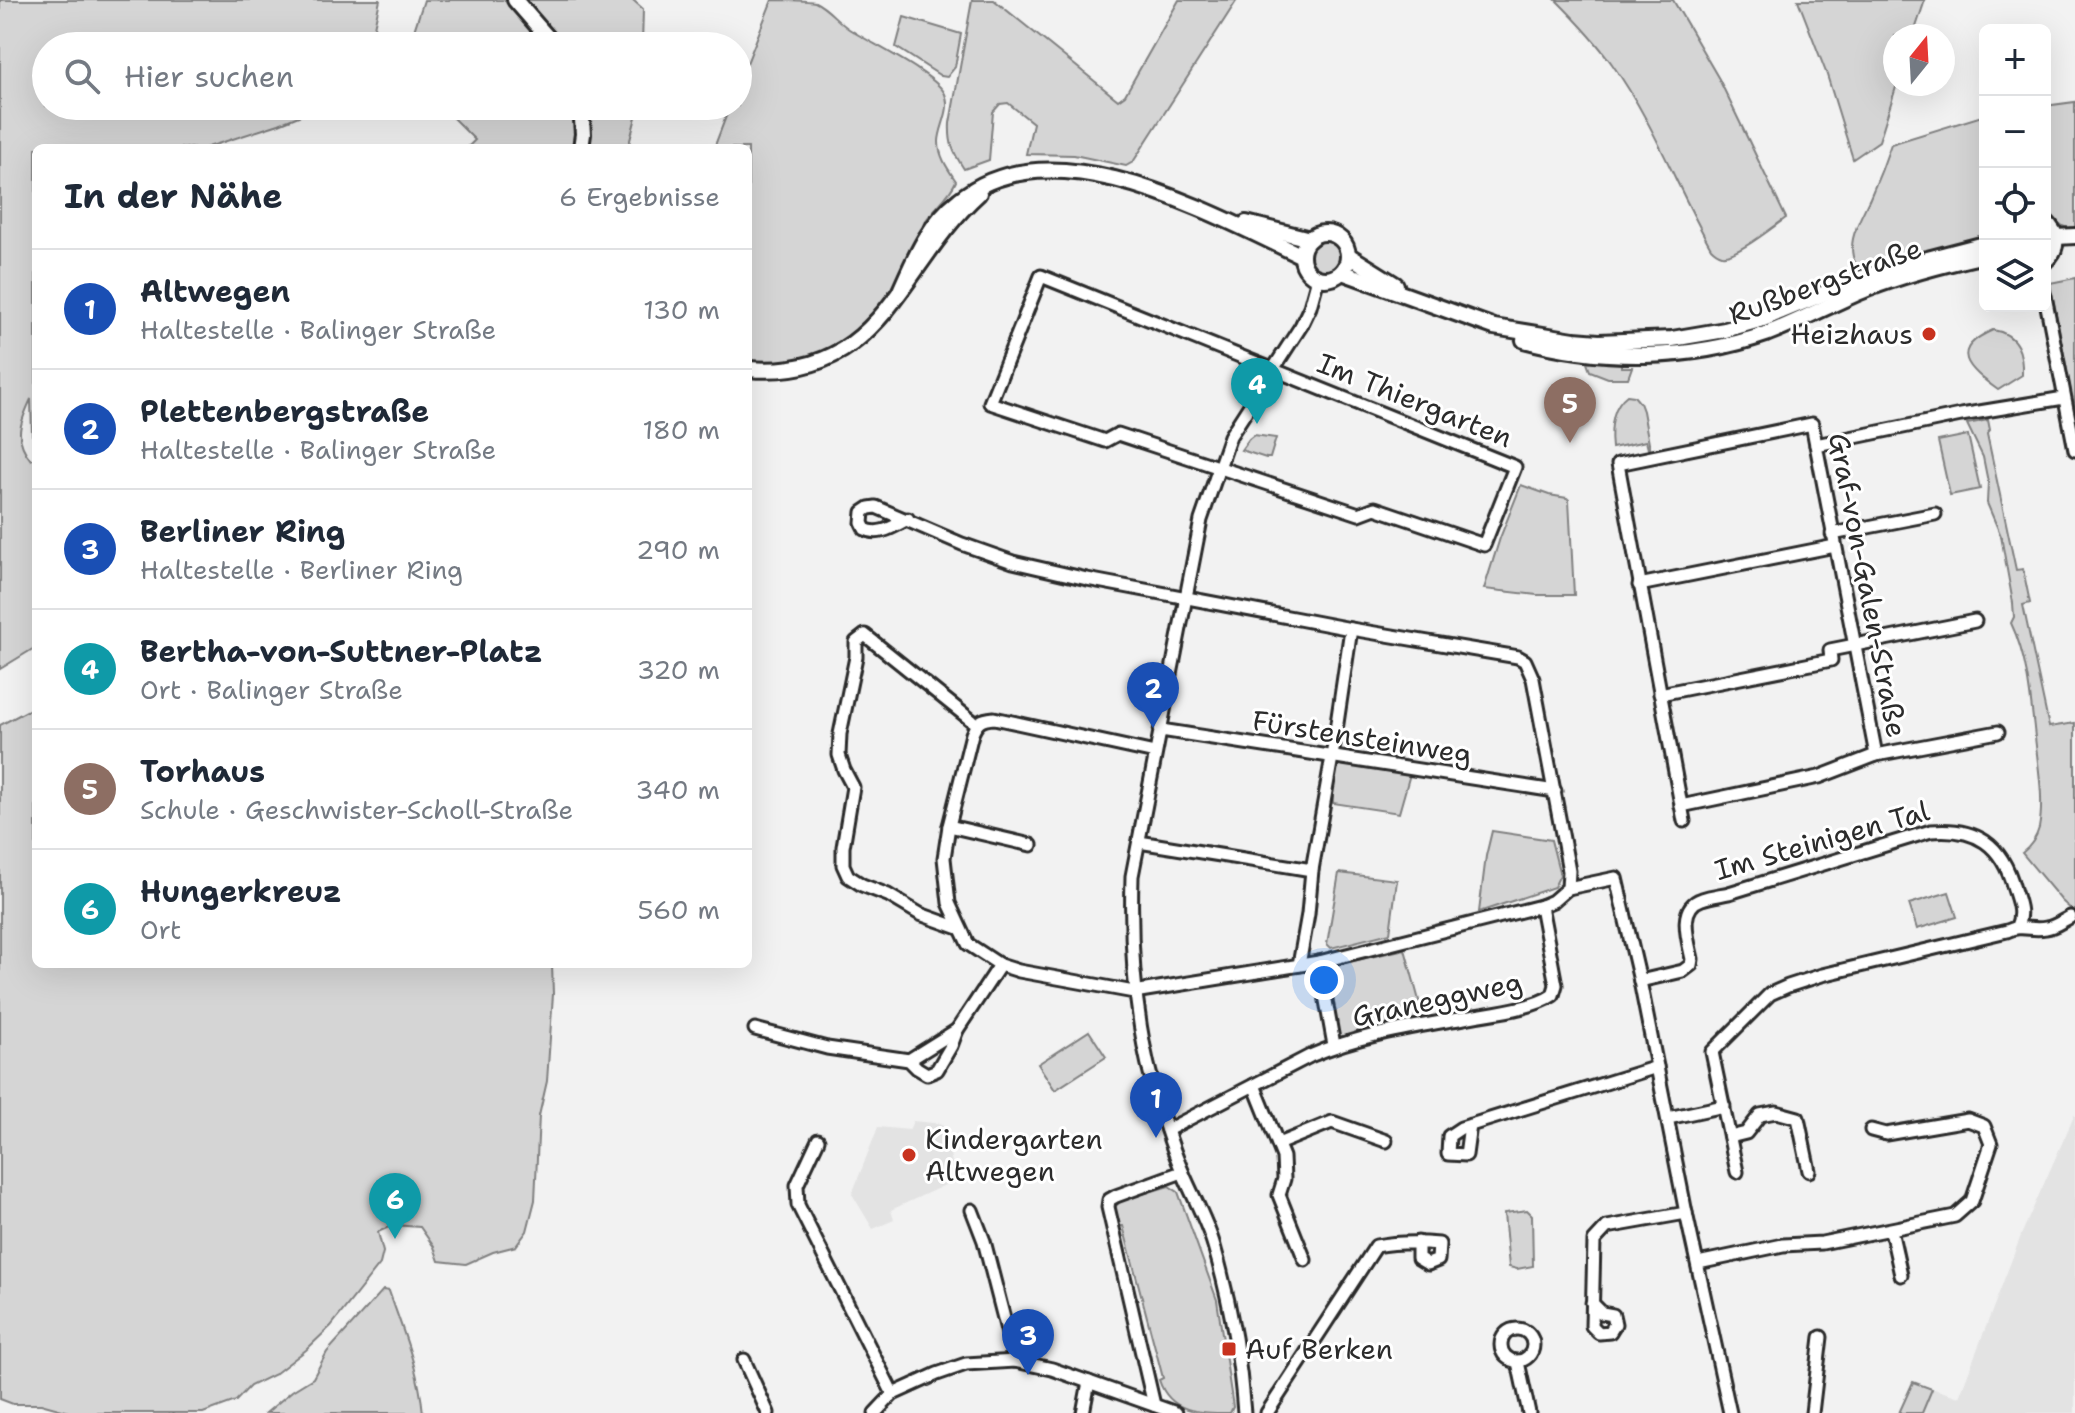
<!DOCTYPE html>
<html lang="de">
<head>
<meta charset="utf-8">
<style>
	:root { --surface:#fff; --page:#f2f2f3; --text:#1f2937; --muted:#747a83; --line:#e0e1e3; --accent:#db2777 }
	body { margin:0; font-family:"Shantell Sans",sans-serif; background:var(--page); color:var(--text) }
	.controls { position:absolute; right:24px; top:24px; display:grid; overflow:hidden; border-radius:12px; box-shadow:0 8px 32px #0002 }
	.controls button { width:72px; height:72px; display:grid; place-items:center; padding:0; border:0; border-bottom:2px solid var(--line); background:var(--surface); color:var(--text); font:40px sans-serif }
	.compass { position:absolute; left:1883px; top:24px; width:72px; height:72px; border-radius:50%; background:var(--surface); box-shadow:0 8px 32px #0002; rotate:18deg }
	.you { position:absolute; left:1324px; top:980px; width:28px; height:28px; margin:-20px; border:6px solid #fff; border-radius:50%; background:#1a73e8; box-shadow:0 0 0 12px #1a73e833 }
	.badge { display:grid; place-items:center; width:52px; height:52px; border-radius:50%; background:var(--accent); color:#fff; font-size:26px; font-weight:700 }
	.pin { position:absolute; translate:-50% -66px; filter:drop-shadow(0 2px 4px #0008) }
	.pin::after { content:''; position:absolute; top:42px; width:28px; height:24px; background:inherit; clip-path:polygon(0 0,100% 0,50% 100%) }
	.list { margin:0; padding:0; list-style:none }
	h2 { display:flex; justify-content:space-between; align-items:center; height:104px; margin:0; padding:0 32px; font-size:34px }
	h2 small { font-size:26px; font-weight:400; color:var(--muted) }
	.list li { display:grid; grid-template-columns:52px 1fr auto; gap:24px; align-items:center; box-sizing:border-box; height:120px; padding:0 32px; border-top:2px solid var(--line) }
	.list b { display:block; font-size:30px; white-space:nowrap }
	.list p { margin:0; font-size:26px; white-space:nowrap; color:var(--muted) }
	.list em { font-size:26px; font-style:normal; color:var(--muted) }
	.icon { flex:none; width:44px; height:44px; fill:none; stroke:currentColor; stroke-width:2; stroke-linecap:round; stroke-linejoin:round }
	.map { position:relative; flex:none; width:2075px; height:1413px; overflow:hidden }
	.search { position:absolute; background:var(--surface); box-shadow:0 8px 32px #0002; left:32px; top:32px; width:720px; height:88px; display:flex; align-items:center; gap:20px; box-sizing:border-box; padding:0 28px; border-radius:44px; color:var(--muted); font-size:30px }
	.panel { position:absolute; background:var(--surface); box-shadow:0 8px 32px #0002; left:32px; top:144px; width:720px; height:824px; border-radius:12px }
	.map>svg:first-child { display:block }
	.built { fill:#e3e3e3 }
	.green { fill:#d5d5d5; stroke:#808080; stroke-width:2 }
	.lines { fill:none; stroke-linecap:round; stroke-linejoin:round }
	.minor-casing { stroke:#2b2b2b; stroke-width:17 }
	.tertiary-casing { stroke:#2b2b2b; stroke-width:20 }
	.minor { stroke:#fff; stroke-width:11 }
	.tertiary { stroke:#fff; stroke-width:14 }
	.poi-dot { fill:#c8321e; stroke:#fff; stroke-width:3 }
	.labels { text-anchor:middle; stroke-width:6; stroke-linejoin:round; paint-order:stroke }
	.street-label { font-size:28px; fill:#2b2b2b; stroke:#fff }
	.poi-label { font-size:28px; fill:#2b2b2b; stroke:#fff; text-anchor:start }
</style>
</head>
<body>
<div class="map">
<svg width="2075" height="1413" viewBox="0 0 2075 1413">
	<rect width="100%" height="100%" fill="#f2f2f2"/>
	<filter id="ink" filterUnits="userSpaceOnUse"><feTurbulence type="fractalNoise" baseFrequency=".0125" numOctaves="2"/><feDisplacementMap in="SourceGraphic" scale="16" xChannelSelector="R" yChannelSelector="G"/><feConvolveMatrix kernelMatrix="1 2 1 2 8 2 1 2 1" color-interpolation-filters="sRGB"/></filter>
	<g filter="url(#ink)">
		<!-- built -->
		<g class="built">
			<polygon points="2075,1114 2075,1413 1900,1413 1913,1382 1959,1397 2022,1233"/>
			<polygon points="913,1121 943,1124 956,1180 891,1210 894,1220 873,1229 852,1194 878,1127 909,1130"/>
		</g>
		<!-- green -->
		<g class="green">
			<path d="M 0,0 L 380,0 L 370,46 L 46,46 L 46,106 L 323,106 L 279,124 L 205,148 L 36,148 L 36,438 L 32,435 L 31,399 C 20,423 13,438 31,460 L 36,457 L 36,647 L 0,669 Z"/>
			<polygon points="424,0 633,0 643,9 642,46 409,46"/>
			<path d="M 772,0 C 785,0 803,0 815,2 C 828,8 837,21 849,29 C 868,42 937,75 945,94 C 952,110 939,127 939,142 C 939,157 948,169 956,181 C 949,198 932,209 923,225 L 925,227 C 892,286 870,345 798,362 C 782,365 764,364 748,364 L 748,148 L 714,148 L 730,106 L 738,106 L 738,86 Z"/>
			<path d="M 972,0 L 994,0 L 1118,100 L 1125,95 L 1179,0 L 1237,0 L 1133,162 L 1126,166 L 1074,155 L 1026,154 L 1033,123 L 1008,103 L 1000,104 L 993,112 L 989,160 L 964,169 C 953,152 949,144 950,123 Z"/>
			<path d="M 1556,0 L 1673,0 L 1719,79 L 1786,218 C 1774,226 1735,258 1722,255 C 1718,254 1714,251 1711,248 C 1677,188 1653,121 1612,64 C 1596,41 1576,20 1556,0 Z"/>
			<polygon points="1798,0 1925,0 1913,36 1895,36 1895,84 1897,84 1879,141 1853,159 1827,75"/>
			<polygon points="904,17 961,34 955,67 947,77 941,76 896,47"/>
			<path d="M 2075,102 L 2075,229 C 2056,228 2059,218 2045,212 L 2045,106 Z"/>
			<polygon points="437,106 630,106 637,113 628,148 467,148 475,140 452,117"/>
			<path d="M 1985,115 L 1985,239 L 1867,272 L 1859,270 C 1842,246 1860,220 1870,198 C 1878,180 1885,162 1891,144 Z"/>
			<circle cx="1326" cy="256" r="17"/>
			<polygon points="2075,278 2075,413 2050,283"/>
			<path d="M 1993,330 C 2018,334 2023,353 2022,375 L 1998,390 C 1968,368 1947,350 1993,330 Z"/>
			<polygon points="1588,361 1621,363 1621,367 1632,367 1628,378 1608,378 1590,371 1587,363"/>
			<path d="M 1627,395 L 1634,396 L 1640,403 L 1643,411 L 1650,449 L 1648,449 L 1646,441 L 1612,448 C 1610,429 1611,407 1627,395 Z"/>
			<path d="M 1988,420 L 1990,430 L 1987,434 L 2016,570 L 2023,569 L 2030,603 L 2023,605 L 2049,727 L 2075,723 L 2075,910 L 2073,911 L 2062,901 L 2022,853 C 2031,846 2036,839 2039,828 C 2044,802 2039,772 2036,746 C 2031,704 2029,661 2011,623 L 2014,617 L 2013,603 L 2001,536 L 1987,503 L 1988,482 L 1983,457 L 1967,424 Z"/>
			<polygon points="1254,435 1276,438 1270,458 1266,458 1241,450 1249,439"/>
			<polygon points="1968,435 1980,489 1950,495 1938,441"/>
			<polygon points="1521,485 1549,495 1567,498 1569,500 1574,595 1537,595 1484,589 1500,538"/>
			<polygon points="36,706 36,964 552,964 553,994 547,1081 539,1116 535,1200 527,1231 516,1246 493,1252 466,1264 439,1261 434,1247 420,1227 393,1225 378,1232 383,1252 380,1264 331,1326 306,1350 275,1374 250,1386 236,1401 203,1413 73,1413 41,1404 13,1404 0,1399 0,725"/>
			<polygon points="1334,763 1374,767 1410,774 1399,813 1333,803 1332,778"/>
			<polygon points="1492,831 1551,840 1560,875 1554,887 1479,912 1486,856"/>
			<polygon points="1339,873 1397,880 1390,933 1331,948 1327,944"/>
			<polygon points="1949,892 1957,917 1917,929 1909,904"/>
			<polygon points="1405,949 1424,1019 1339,1044 1327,967"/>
			<polygon points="1089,1031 1106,1057 1055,1090 1038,1064"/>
			<path d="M 1169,1186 L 1178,1192 L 1217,1300 L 1233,1407 L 1230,1413 C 1199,1413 1170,1413 1159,1380 L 1163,1378 L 1123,1226 L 1118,1226 L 1115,1208 L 1119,1201 Z"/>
			<polygon points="1527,1210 1532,1215 1533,1266 1517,1269 1509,1267 1504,1213"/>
			<path d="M 383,1290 L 389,1291 C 403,1331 419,1370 423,1413 L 266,1413 L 292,1391 L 313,1378 L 327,1352 Z"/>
			<polygon points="1913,1382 1932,1389 1922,1413 1899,1413"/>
		</g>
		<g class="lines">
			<defs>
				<g id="minor">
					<polygon points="1041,276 1515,467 1484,545 1375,508 1359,514 1118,434 1105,441 990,403"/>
					<polyline points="2045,296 2075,450"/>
					<polyline points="1816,445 1961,415 2064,398"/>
					<path d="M 908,519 C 895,525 880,537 865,529 L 862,523 L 863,512 L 869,508 L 876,507 L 962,544 L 1013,562 L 1087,579 L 1351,629 L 1518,657 L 1525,661 L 1533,679 L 1569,871 L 1568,888 L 1553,901 L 1541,906 L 1319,962 L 1134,992 L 1019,971 L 1000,965 L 968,944 L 949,903 L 944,858 L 949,826 L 972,734 C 977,722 981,719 994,718 L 1155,753"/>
					<polyline points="1832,534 1935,514"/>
					<polyline points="1639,585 1835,546"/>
					<polyline points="1660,694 1831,660 1830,650 1975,621"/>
					<polyline points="1161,730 1555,791"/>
					<polyline points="1681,806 1819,777 1876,755 1998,732"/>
					<polyline points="1684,821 1618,464 1812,424 1876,755"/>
					<polyline points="949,826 1031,845"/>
					<polyline points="1139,842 1312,870"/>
					<polyline points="1568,888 1616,878 1640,981 1686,1213 1730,1413"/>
					<polyline points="959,928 920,914 888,895 862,885 848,876 843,865 843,847 853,787 844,770 839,755 840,734 856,657 856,642 865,635 976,724"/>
					<polyline points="1319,962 1334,1045"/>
					<polyline points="1299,965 1308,914 1312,870 1332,757 1351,629"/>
					<path d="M 1640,981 L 1683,971 L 1691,965 L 1692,959 C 1688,940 1677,907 1702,899 C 1710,896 1720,895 1729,893 L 1931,831 C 1976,827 2002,844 2014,889 C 2018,902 2023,913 2017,926"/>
					<polyline points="755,1029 827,1048 909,1060 917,1068 927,1074 937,1070 951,1046 957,1030 1000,965"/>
					<polyline points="909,1060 957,1030"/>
					<polyline points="1254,1085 1283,1157 1284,1179 1279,1195 1305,1260"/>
					<polyline points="1668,1118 1724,1106"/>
					<polyline points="1470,1125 1466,1155 1448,1154 1449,1136 1461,1128 1657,1067"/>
					<path d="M 1167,1130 L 1310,1056 C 1359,1035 1412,1027 1464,1018 C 1489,1013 1533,1009 1553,995 L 1556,985 L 1541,906"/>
					<polyline points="1730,1137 1746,1133 1760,1115 1776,1112 1798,1118 1809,1171"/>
					<polyline points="818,1140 797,1185 798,1205 893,1394"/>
					<polyline points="1278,1144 1332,1122 1386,1141"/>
					<path d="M 1737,1172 L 1712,1052 L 1770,994 L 1788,986 L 1822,975 L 2007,931 C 2021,924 2031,931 2046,928 C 2055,927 2062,921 2070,917"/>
					<polyline points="972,1210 984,1241 1015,1361"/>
					<polyline points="1891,1230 1901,1275"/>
					<polyline points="1698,1263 1783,1245 1822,1243 1955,1216 1972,1201 1991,1144 1984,1126 1968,1120 1886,1134 1871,1130"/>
					<polyline points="1592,1303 1602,1313 1613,1315 1615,1324 1610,1332 1599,1333 1592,1326 1594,1241 1607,1227 1686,1213"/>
					<circle cx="1517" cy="1345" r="16"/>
					<polyline points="744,1360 768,1413"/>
					<polyline points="1518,1362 1529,1413"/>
					<polyline points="1154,1405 1108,1207 1109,1200 1116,1196 1182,1172"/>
					<polyline points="875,1413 893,1394 937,1374 966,1364 1015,1361 1052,1369 1176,1413"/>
					<polyline points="1083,1413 1089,1382"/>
					<path d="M 1244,1413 C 1240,1356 1230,1301 1214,1246 C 1207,1221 1193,1197 1183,1173 C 1170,1144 1161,1112 1152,1081 C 1134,1014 1130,946 1132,876 L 1201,520 L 1230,436 L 1301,326 L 1310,307 L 1318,278"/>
					<path d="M 1267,1413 L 1376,1246 C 1397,1242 1417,1242 1439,1244 L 1438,1260 L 1428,1264 L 1418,1258 L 1418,1242"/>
					<polyline points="1812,1413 1821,1337"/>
				</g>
				<g id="tertiary">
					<polyline points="515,0 555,46"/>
					<polyline points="581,148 583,134 581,106"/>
					<path d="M 2045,221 C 2059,233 2059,249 2045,261"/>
					<polyline points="1246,223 1310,239"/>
					<circle cx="1325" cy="256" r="23"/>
					<polyline points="2056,237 2075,236"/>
					<polyline points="1348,255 1396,285"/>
					<polyline points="1342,272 1494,327 1574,340 1599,342 1672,339 1725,330 1763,319 1859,279 1893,268 1985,244"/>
					<path d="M 900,291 C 915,257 929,223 959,200 C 1051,124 1211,213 1302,256"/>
					<path d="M 1524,340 C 1602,361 1689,361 1766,334 C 1800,321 1833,303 1867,289 C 1905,274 1945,264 1985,255"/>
					<path d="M 748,369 C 883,381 898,266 979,193"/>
				</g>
			</defs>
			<!-- minor casing -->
			<use href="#minor" class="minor-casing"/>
			<!-- tertiary casing -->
			<use href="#tertiary" class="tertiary-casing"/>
			<!-- minor -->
			<use href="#minor" class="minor"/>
			<!-- tertiary -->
			<use href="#tertiary" class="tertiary"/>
		</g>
	</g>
	<!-- markers -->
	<g class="poi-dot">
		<circle cx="1929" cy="334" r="8"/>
		<circle cx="909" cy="1155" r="8"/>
		<rect x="1221" y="1341" width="16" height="16" rx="4"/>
	</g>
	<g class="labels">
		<!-- street labels -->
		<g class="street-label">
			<text transform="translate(1825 281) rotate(-20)" y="10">Rußbergstraße</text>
			<text transform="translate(1415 400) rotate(22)" y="10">Im Thiergarten</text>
			<text transform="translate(1868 585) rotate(79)" y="10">Graf-von-Galen-Straße</text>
			<text transform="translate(1362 737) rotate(9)" y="10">Fürstensteinweg</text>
			<text transform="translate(1822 840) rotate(-16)" y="10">Im Steinigen Tal</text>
			<text transform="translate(1437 999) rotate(-12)" y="10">Graneggweg</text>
		</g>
		<!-- poi labels -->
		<g class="poi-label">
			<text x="1913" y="344" text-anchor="end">Heizhaus</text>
			<text x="925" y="1149">Kindergarten<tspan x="925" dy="32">Altwegen</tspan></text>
			<text x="1245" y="1359">Auf Berken</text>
		</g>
	</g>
</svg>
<div class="controls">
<button>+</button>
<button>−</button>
<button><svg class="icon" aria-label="locate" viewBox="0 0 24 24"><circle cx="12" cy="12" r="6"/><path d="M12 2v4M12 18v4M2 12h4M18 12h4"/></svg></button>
<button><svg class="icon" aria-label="layers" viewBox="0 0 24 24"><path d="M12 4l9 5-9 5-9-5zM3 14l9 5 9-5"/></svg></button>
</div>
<svg class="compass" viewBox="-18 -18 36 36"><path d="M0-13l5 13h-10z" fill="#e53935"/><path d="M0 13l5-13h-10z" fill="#747a83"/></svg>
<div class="you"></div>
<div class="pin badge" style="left:1156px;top:1138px;background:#1a4fb4">1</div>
<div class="pin badge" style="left:1153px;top:728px;background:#1a4fb4">2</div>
<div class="pin badge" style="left:1028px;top:1375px;background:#1a4fb4">3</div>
<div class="pin badge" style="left:1257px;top:424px;background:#0f9aa8">4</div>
<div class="pin badge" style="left:1570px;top:443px;background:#8d6e63">5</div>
<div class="pin badge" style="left:395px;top:1239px;background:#0f9aa8">6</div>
<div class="search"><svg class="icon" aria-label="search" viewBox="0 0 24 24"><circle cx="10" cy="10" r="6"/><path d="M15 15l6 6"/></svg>Hier suchen</div>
<section class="panel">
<h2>In der Nähe<small>6 Ergebnisse</small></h2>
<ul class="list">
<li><span class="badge" style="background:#1a4fb4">1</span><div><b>Altwegen</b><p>Haltestelle · Balinger Straße</p></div><em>130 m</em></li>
<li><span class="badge" style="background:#1a4fb4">2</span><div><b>Plettenbergstraße</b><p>Haltestelle · Balinger Straße</p></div><em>180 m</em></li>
<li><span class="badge" style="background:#1a4fb4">3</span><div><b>Berliner Ring</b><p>Haltestelle · Berliner Ring</p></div><em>290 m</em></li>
<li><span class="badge" style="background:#0f9aa8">4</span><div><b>Bertha-von-Suttner-Platz</b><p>Ort · Balinger Straße</p></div><em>320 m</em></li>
<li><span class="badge" style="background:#8d6e63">5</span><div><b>Torhaus</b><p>Schule · Geschwister-Scholl-Straße</p></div><em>340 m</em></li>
<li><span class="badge" style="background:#0f9aa8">6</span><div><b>Hungerkreuz</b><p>Ort</p></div><em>560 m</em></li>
</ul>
</section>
</div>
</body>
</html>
